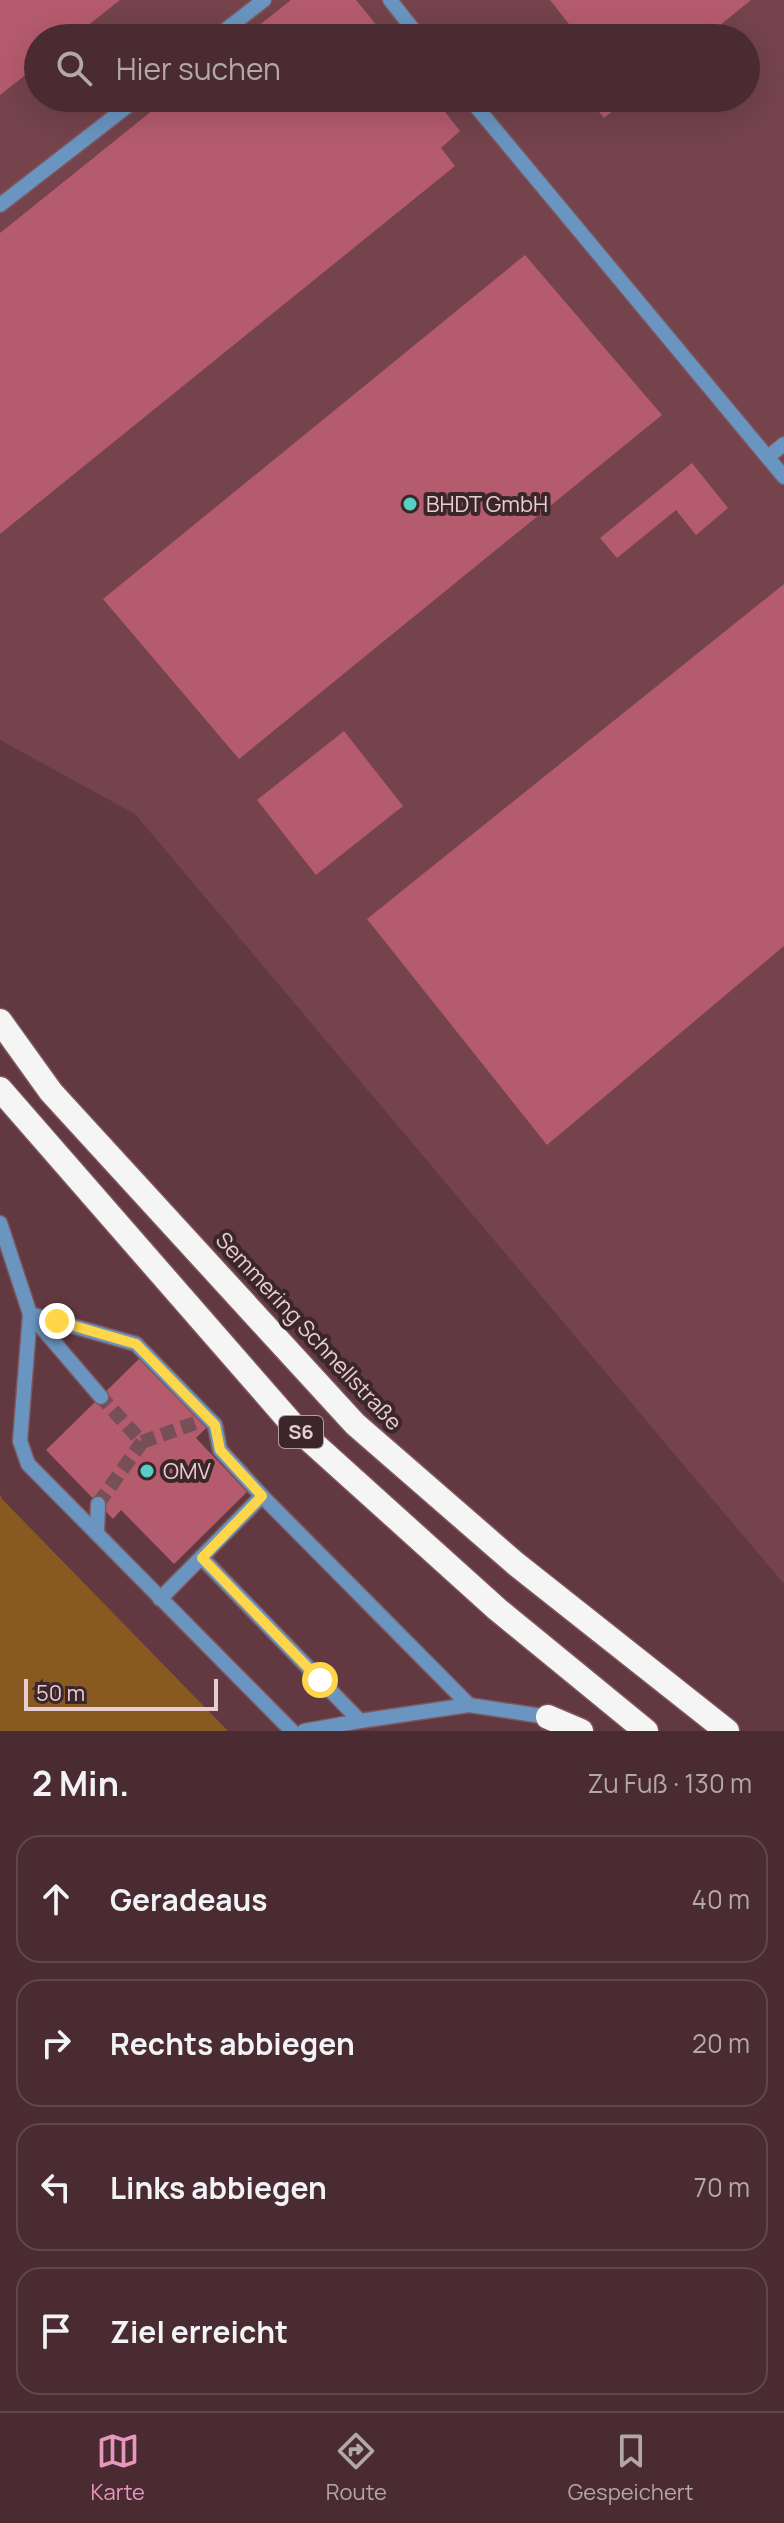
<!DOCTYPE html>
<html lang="de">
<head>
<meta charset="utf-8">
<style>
	:root { --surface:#4a2b31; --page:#513339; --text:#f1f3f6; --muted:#b2a7ab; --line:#61474d; --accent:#e797bd }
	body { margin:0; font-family:Manrope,sans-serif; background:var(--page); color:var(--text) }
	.scale { position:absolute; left:24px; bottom:20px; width:194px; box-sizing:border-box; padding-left:8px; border:4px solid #e8cdd1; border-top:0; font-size:22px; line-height:28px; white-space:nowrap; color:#e8cdd1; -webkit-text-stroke:6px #3b272b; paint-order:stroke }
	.stop { position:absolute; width:24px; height:24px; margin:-18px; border:6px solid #ffd54a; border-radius:50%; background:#fff }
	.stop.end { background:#ffd54a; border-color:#fff; box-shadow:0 2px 8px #0008 }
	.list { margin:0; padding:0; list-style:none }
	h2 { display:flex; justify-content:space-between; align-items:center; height:104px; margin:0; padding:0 32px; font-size:34px }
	h2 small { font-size:26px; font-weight:400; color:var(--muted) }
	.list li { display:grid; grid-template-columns:52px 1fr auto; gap:24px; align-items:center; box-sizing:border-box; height:128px; margin:0 16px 16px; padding:0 16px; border:2px solid var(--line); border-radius:24px }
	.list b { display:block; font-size:30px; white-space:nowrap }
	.list em { font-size:26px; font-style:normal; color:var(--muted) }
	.icon { flex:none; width:44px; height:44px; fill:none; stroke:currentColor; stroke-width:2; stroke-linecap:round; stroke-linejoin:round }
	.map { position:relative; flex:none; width:784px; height:1731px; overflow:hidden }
	.search { position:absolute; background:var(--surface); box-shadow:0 8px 32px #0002; left:24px; right:24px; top:24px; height:88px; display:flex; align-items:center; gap:20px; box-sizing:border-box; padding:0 28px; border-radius:44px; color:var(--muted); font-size:30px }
	.sheet { height:680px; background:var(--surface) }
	nav { display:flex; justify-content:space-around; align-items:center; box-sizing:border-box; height:112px; border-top:2px solid var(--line); background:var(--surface); font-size:22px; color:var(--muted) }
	nav a { display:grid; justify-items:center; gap:4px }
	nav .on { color:var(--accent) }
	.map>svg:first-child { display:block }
	.built { fill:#74434c; fill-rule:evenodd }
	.green { fill:#885a21 }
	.building { fill:#b55b6e }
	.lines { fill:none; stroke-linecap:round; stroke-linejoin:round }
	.minor-tunnel { stroke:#774f57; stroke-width:14; stroke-dasharray:14 7; stroke-linecap:butt }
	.minor-casing { stroke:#7e575e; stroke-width:17 }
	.highway-casing { stroke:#7e575e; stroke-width:27 }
	.minor { stroke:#6995c0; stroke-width:14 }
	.highway { stroke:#f5f5f5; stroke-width:24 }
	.route { stroke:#ffd54a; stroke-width:10 }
	.poi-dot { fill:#55cec4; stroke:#3b272b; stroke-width:3 }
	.labels { text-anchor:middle; stroke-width:8; stroke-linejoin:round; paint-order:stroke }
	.shield { fill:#3b272b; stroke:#b49b9f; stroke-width:2 }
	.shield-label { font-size:20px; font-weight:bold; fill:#e8cdd1 }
	.poi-label { font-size:22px; fill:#e8cdd1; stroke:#3b272b; text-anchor:start }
	.street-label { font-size:22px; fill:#e8cdd1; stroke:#3b272b }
</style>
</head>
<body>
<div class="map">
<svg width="784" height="1731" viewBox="0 0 784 1731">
	<rect width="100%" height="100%" fill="#633941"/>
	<!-- built -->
	<path class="built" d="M 0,0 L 784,0 L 784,1584 L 135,814 L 0,740 ZM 38,38 L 746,38 L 746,98 L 38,98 Z"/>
	<!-- green -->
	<polygon class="green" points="0,1494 2,1499 228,1731 0,1731"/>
	<!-- building -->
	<g class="building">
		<polygon points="0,0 120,0 72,38 38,38 38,65 0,95"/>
		<polygon points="291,0 356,0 387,38 243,38"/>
		<polygon points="550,0 751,0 704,38 580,38"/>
		<polygon points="168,98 434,98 460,131 441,148 455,166 0,534 0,233"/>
		<polygon points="588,98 628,98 604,118"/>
		<polygon points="525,255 662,415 239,759 103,599"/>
		<polygon points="692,463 728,508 696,535 676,510 617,558 600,538"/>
		<polygon points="784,584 784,946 547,1145 367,919"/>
		<polygon points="344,731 403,806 316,875 257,800"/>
		<polygon points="141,1357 208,1426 196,1438 247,1492 174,1564 121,1510 113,1519 46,1450"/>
	</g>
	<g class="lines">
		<!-- minor-tunnel -->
		<g class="minor-tunnel">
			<polyline points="142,1442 201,1421"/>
			<polyline points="98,1504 142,1442 101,1397"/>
		</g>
		<defs>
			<g id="minor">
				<polyline points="390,0 420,38"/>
				<polyline points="215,38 264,0"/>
				<polyline points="469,98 784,477"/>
				<polyline points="0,205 138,98"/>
				<polyline points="768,457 784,444"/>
				<polyline points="0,1223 30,1314 101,1397"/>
				<polyline points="97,1533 98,1504"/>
				<polyline points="202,1558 360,1721 469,1705 548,1717"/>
				<polyline points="160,1599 262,1496"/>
				<polyline points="292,1731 28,1464 20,1441 30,1314 136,1344 215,1425 220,1450 262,1496 469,1705"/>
				<polyline points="304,1731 360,1721"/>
			</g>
			<g id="highway">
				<polyline points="0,1021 51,1092 355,1424 516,1564 727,1731"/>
				<polyline points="0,1089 293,1425 497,1609 646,1731"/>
				<polyline points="548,1717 581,1731"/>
			</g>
		</defs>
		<!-- minor casing -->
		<use href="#minor" class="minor-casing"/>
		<!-- highway casing -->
		<use href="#highway" class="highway-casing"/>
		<!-- minor -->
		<use href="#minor" class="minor"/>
		<!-- highway -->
		<use href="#highway" class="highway"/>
	</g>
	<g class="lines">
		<!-- route -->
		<polyline class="route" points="57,1321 136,1344 215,1425 220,1450 262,1496 202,1558 320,1680"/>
	</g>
	<!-- markers -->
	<g class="poi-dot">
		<circle cx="410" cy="504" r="8"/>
		<circle cx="147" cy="1471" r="8"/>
	</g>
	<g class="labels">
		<!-- shield labels -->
		<rect class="shield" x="279" y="1416" width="44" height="32" rx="6"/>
		<g class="shield-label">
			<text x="301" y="1439">S6</text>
		</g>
		<!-- poi labels -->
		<g class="poi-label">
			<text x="426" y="512">BHDT GmbH</text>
			<text x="163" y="1479">OMV</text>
		</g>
		<!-- street labels -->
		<g class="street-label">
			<text transform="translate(309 1331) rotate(47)" y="8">Semmering Schnellstraße</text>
		</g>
	</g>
</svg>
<div class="scale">50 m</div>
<div class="stop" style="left:320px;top:1680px"></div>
<div class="stop end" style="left:57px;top:1321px"></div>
<div class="search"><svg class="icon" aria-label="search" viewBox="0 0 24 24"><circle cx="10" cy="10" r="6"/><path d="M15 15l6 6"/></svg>Hier suchen</div>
</div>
<section class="sheet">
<h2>2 Min.<small>Zu Fuß · 130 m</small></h2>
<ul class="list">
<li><svg class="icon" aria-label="ahead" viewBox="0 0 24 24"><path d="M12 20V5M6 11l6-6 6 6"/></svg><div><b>Geradeaus</b></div><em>40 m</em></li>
<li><svg class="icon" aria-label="right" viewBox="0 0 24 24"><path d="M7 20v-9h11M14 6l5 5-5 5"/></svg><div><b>Rechts abbiegen</b></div><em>20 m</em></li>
<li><svg class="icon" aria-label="left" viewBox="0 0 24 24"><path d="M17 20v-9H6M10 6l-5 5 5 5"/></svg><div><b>Links abbiegen</b></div><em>70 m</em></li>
<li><svg class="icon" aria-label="arrive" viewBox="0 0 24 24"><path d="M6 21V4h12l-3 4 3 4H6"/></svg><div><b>Ziel erreicht</b></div></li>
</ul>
</section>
<nav>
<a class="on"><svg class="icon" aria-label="map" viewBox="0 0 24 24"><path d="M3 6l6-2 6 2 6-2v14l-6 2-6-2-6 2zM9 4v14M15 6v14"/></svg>Karte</a>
<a><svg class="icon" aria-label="directions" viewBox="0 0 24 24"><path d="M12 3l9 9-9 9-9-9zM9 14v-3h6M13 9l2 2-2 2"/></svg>Route</a>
<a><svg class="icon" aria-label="saved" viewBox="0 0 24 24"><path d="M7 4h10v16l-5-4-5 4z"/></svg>Gespeichert</a>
</nav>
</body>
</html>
